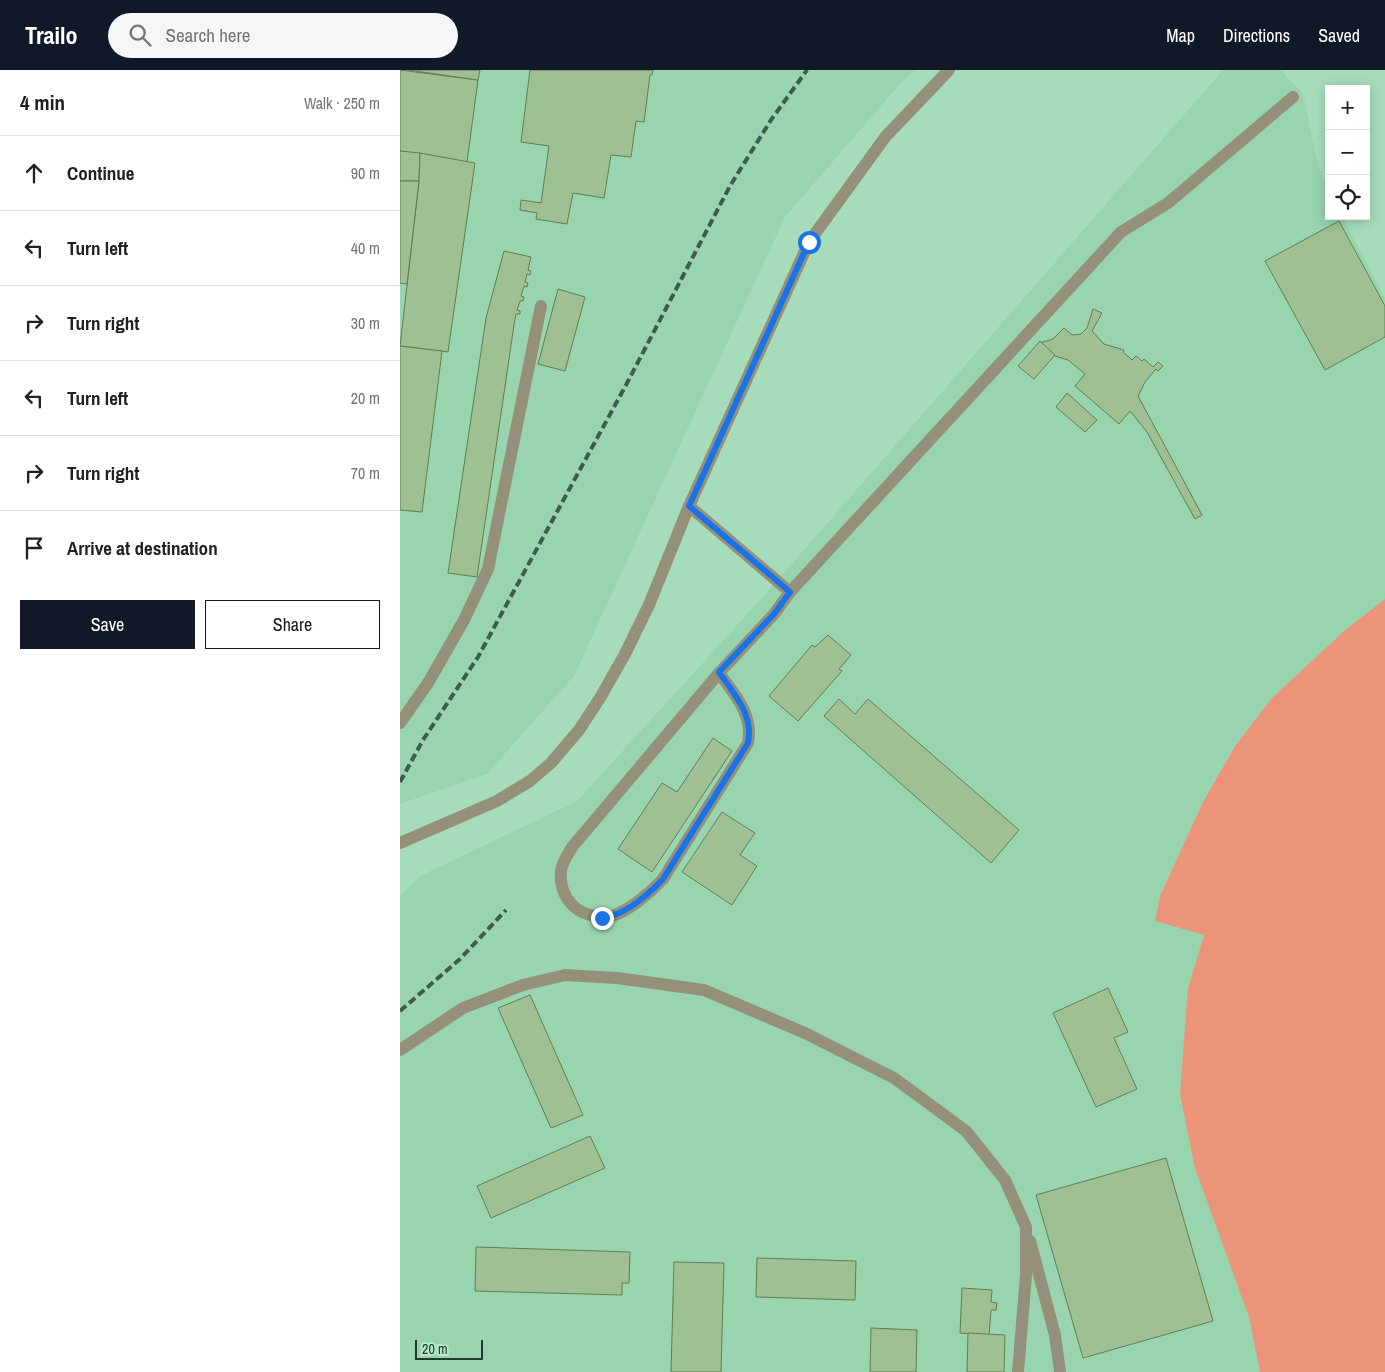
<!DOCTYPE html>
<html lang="en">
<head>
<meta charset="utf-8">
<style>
	:root { --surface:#fff; --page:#f6f6f6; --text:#202124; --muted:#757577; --line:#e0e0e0; --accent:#111827 }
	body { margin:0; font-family:"Archivo Narrow",sans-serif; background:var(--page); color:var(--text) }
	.controls { position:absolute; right:15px; top:15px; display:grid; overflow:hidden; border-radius:0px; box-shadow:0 2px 12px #0003 }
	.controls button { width:45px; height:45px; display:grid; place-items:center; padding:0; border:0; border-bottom:1px solid var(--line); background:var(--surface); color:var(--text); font:25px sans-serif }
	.scale { position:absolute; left:15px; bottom:12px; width:68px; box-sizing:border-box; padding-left:5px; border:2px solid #22382a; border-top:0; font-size:14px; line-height:18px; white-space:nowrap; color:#22382a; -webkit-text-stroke:4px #b3eac7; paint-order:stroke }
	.stop { position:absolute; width:15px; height:15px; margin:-11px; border:4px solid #1a73e8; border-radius:50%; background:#fff }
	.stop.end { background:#1a73e8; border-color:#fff; box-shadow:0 1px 5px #0008 }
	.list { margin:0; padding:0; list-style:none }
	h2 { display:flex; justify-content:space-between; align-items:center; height:65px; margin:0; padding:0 20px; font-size:21px }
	h2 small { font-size:16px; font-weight:400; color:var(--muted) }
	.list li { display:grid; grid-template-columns:32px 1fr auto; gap:15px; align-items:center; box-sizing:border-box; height:75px; padding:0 20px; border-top:1px solid var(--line) }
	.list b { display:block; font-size:19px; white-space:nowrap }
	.list em { font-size:16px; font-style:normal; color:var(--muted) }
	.actions { display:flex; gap:10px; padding:15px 20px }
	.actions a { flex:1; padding:11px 0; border:1px solid var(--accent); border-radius:0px; text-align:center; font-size:18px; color:var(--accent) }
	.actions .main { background:var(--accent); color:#fff }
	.icon { flex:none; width:28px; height:28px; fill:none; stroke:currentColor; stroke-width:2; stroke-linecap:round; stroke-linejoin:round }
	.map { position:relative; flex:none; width:985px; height:1302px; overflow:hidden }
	header { display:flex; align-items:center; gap:30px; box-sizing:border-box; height:70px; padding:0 25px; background:var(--accent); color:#fff }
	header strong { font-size:24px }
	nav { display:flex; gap:28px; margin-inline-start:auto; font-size:18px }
	.search { width:350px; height:45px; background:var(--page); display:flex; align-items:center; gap:12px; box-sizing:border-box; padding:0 18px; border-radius:28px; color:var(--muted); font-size:19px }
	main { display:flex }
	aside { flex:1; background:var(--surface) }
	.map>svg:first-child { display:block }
	.built { fill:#98d5af }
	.green { fill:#eb947a }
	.building { fill:#9fc092; stroke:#607e53 }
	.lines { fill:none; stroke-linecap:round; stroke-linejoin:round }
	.minor { stroke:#95907a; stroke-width:12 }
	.rail { stroke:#3f5c4a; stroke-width:4; stroke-dasharray:8 4; stroke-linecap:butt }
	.route { stroke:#1a73e8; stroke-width:6 }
</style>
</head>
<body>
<header>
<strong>Trailo</strong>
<div class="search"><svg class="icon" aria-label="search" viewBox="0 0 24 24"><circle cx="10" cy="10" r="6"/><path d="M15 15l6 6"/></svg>Search here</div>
<nav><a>Map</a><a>Directions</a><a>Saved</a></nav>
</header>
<main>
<aside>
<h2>4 min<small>Walk · 250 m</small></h2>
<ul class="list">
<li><svg class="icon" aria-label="ahead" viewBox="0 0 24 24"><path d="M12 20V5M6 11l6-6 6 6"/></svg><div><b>Continue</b></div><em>90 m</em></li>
<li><svg class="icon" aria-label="left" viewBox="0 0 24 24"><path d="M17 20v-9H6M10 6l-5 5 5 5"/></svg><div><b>Turn left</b></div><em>40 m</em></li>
<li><svg class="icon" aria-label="right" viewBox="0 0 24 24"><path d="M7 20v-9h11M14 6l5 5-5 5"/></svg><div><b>Turn right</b></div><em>30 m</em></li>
<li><svg class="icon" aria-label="left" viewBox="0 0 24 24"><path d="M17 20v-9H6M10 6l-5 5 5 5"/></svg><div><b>Turn left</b></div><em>20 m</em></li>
<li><svg class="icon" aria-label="right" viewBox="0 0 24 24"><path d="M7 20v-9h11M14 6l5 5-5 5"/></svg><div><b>Turn right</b></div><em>70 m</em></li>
<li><svg class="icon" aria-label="arrive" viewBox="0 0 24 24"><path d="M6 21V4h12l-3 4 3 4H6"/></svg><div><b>Arrive at destination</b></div></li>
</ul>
<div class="actions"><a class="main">Save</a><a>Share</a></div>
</aside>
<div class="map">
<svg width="985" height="1302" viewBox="0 0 985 1302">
	<rect width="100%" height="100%" fill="#a7dcbb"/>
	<!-- built -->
	<g class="built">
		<polygon points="0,0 515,0 500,14 385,147 174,606 87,704 0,734"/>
		<polygon points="823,0 881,0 903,24 920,104 929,120 929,146 942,146 985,228 985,529 944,561 871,629 835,675 803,732 760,826 755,851 804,865 788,918 860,1302 0,1302 0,826 20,806 177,731 368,521"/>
	</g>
	<!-- green -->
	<polygon class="green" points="985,529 985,1302 860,1302 849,1247 795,1098 780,1024 788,918 804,865 755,851 760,826 803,732 835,676 871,629 944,561"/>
	<!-- building -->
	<g class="building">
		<polygon points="0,0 78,10 67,92 0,81"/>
		<polygon points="8,0 80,0 78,10"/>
		<polygon points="130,0 253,0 252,5 250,5 244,52 236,51 231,87 211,85 204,128 173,123 167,154 136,149 137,143 120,140 121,130 141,133 149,76 121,72"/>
		<polygon points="0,81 20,83 19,111 0,111"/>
		<polygon points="20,83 75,93 48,282 0,276 19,111"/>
		<polygon points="0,111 19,111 7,214 0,213"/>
		<polygon points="939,151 985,236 985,267 925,300 865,191"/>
		<polygon points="104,181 131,187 128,200 131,201 130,205 127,204 125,212 128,213 127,217 124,216 121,226 124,227 123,231 120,231 117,240 120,241 120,244 116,244 114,255 77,507 48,503 86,248"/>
		<polygon points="158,219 185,227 165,301 138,294"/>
		<polygon points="693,239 702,243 692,261 704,274 724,280 723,282 732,290 736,286 742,291 744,289 753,297 758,292 763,296 758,301 756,299 745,312 738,326 802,445 795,449 747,362 730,341 719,354 675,316 685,304 668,290 655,286 640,273 653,269 664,258 672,265 681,264 687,258"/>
		<polygon points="640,271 655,285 634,309 618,296"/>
		<polygon points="0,276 42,281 22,442 0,440"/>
		<polygon points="667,323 697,350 685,362 656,337"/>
		<polygon points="428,565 451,585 439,599 442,601 398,651 369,626 412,575 415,577"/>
		<polygon points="439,629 455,644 468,629 619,760 591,793 424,646"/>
		<polygon points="313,668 332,681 252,802 218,779 262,713 277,722"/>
		<polygon points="322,742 355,763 340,785 357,796 332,835 282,802"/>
		<polygon points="708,918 728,962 714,968 737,1019 696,1037 653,943"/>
		<polygon points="130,925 183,1045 151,1058 98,938"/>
		<polygon points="190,1066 205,1098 91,1148 77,1116"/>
		<polygon points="766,1088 813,1251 683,1288 636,1125"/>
		<polygon points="76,1177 230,1182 229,1213 222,1213 222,1225 75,1221"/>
		<polygon points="357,1188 456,1191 455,1230 356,1227"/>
		<polygon points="274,1192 324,1193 321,1302 271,1302"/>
		<polygon points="562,1218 592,1220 591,1232 597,1233 596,1240 591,1240 589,1265 560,1263"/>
		<polygon points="471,1258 517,1260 516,1302 470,1302"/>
		<polygon points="568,1263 605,1265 604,1302 567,1302"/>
	</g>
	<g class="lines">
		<!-- minor -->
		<g class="minor">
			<polyline points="289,436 390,522"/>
			<path d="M 319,603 C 334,624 354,645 348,673 L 263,809 C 250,823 228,842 209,847 C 203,849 196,847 190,845 C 170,840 159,821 161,801 C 162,792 168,784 173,776 L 319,603 L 374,544 L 390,522 L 721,162 L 768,133 L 893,27"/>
			<polyline points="0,653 28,613 64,550 88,499 141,236"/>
			<polyline points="0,773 97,731 130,711 151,693 179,660 200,628 225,584 249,535 289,436 409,172 486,66 549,0"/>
			<polyline points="0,980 63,938 123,915 165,905 217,908 304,920 405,963 494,1008 566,1061 605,1110 626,1157 626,1205 618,1302"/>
			<polyline points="630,1171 655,1265 660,1302"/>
		</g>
		<!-- rail -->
		<g class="rail">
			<polyline points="0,712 23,670 78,587 226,315 330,116 371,50 407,0"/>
			<polyline points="0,941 60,889 106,840"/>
		</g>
	</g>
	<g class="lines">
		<!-- route -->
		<path class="route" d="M 202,848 C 226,845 247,826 263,809 L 348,673 C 354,645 334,624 319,602 L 374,544 L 390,522 L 289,436 L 409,172"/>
	</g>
</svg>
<div class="controls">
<button>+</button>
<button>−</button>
<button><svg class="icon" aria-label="locate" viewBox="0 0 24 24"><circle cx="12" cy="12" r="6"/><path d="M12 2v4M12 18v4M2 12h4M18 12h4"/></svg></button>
</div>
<div class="scale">20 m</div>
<div class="stop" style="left:409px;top:172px"></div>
<div class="stop end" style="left:202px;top:848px"></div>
</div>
</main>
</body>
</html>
